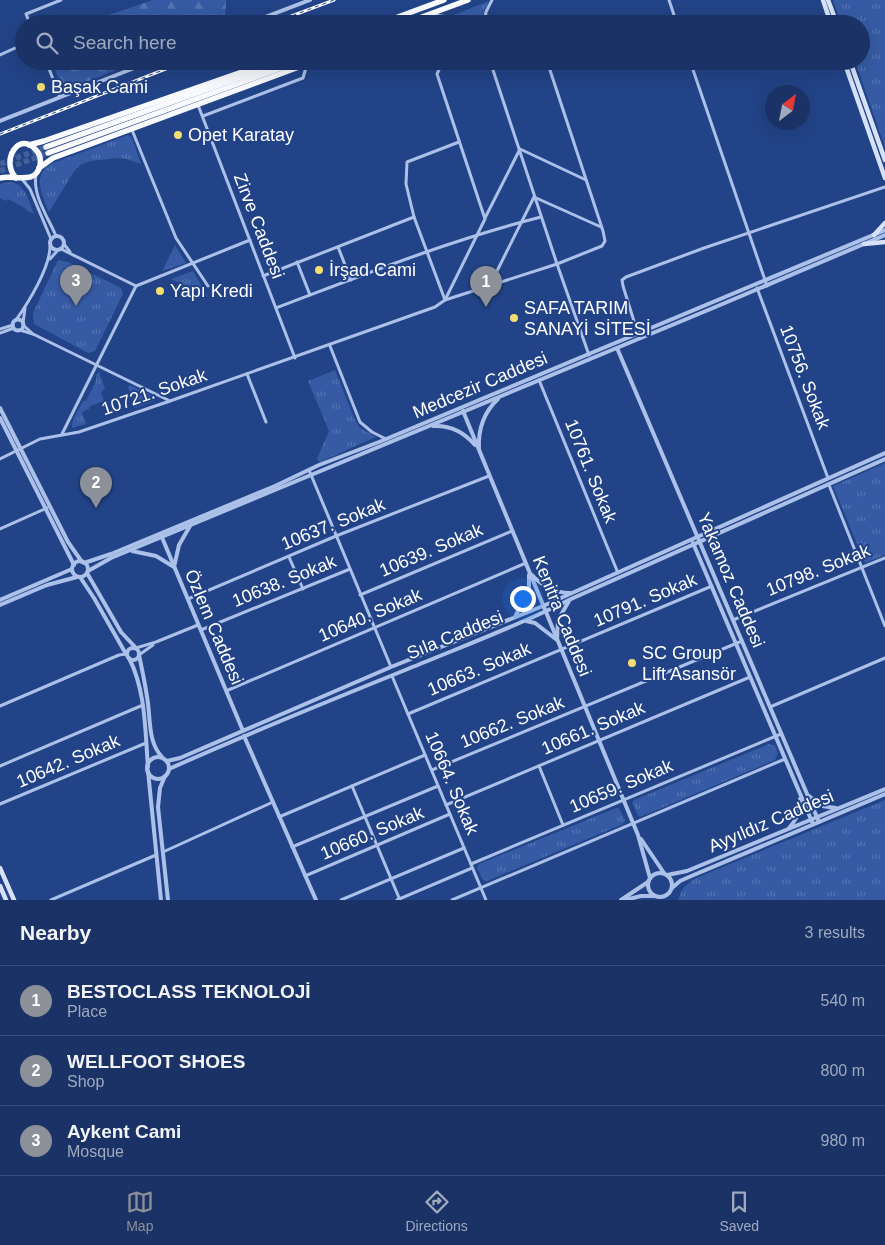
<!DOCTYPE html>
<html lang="en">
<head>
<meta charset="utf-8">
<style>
	:root { --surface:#1a3265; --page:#233a6b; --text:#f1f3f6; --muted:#9faabf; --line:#384d79; --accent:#8c9099 }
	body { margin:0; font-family:Helvetica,sans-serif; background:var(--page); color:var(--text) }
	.compass { position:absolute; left:765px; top:85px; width:45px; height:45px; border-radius:50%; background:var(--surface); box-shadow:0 5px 20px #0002; rotate:32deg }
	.you { position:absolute; left:522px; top:598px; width:18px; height:18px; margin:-12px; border:4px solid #fff; border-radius:50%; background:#1a73e8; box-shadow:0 0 0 8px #1a73e833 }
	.badge { display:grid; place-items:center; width:32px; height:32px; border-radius:50%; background:var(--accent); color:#fff; font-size:16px; font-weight:700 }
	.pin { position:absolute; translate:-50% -41px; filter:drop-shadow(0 1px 2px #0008) }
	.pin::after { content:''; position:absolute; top:26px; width:18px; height:15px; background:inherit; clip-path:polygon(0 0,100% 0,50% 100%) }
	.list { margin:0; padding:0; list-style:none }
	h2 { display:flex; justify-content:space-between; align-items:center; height:65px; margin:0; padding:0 20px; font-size:21px }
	h2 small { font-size:16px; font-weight:400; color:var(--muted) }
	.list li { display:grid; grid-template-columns:32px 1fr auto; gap:15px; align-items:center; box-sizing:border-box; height:70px; padding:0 20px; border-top:1px solid var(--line) }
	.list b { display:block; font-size:19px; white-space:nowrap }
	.list p { margin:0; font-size:16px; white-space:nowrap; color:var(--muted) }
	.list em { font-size:16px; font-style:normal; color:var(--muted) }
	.icon { flex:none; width:28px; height:28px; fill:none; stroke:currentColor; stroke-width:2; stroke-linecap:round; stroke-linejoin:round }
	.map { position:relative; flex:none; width:885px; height:900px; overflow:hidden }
	.search { position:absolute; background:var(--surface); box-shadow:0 5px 20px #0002; left:15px; right:15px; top:15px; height:55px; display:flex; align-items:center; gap:12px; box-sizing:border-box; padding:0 18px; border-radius:28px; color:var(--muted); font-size:19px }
	.sheet { height:275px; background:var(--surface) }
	nav { display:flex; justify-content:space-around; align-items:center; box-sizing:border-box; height:70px; border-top:1px solid var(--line); background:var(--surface); font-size:14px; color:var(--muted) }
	nav a { display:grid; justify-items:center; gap:2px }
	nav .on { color:var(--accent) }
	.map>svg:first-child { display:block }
	.grass { fill:url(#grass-tufts) }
	.forest { fill:url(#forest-firs) }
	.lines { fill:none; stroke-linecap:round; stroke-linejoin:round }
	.trunk-tunnel { stroke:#435f99; stroke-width:5.5; stroke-dasharray:5.5 3; stroke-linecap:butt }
	.minor { stroke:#acc1e9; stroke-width:3 }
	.tertiary { stroke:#acc1e9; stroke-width:4 }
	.secondary { stroke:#d7e2f8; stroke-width:4.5 }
	.trunk { stroke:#f8fafe; stroke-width:5.5 }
	.rail-casing { stroke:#fff; stroke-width:3 }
	.rail { stroke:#224387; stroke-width:1; stroke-dasharray:4; stroke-linecap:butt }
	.poi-dot { fill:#f5dd6f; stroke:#224387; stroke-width:2 }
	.labels { text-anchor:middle; stroke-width:4; stroke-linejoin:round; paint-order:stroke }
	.poi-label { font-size:18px; fill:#fff; stroke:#224387; text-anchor:start }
	.street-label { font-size:18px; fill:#fff; stroke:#224387 }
</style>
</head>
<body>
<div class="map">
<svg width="885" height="900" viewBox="0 0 885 900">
	<defs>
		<pattern id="grass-tufts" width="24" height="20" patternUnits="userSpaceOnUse" patternTransform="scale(1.25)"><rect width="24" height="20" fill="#365ba4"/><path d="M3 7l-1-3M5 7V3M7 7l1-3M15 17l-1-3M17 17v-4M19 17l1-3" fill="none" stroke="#5474b2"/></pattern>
		<pattern id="forest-firs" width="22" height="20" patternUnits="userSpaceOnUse" patternTransform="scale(1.25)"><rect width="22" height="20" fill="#365ba4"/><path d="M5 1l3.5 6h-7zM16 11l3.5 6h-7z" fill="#5474b2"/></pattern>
	</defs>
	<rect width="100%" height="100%" fill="#224387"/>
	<!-- grass -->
	<g class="grass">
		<polygon points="833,0 885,0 885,147 855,61 861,61 861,24 841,24"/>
		<polygon points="489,1 484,11 482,24 469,24 454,15"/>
		<path d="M 128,135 L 132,138 L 141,164 L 126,159 L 117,158 L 91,161 L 82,164 L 75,170 L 49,212 C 43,197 31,175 51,164 Z"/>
		<path d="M 11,182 C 26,185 29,201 34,214 L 26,210 L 25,208 L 8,199 L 6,201 L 0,198 L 0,184 Z"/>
		<polygon points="175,245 186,263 162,271"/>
		<polygon points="58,260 68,262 121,288 123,294 95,351 88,353 34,324 33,313"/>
		<polygon points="193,271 208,297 171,279"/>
		<polygon points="335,370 355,420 360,428 376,437 320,462 317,459 329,431 308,381"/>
		<path d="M 99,372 L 105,389 L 101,392 L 104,401 L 90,406 L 89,409 L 82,412 L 86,424 L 72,428 C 71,420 79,409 83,401 L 86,401 L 96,381 L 96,375 Z"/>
		<polygon points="130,385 153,396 154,401 135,408 128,387"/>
		<polygon points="885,463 885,555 865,563 833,486"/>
		<polygon points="769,744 775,746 778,753 775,760 640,817 638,815 632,803 634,800"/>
		<polygon points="885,800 885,900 678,900 683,888 694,879"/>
		<polygon points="616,808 619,808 625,820 623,824 487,881 483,880 477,868 479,864"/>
	</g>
	<!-- forest -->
	<g class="forest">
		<polygon points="153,0 226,0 225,24 82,24"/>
		<polygon points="52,61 139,61 63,91"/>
	</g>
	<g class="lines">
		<!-- trunk-tunnel -->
		<g class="trunk-tunnel">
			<polyline points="0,164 46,147"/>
			<polyline points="0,171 48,153"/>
		</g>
		<!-- minor -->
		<g class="minor">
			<polyline points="669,0 677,24"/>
			<polyline points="433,15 457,18 467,24"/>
			<polyline points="30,24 26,14 61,0"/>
			<polyline points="62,24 80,17"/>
			<polyline points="484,24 486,12 492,0"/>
			<polyline points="0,55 24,44"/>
			<polyline points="46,61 60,97"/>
			<polyline points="443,61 437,74 485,219 445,300 557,264 589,355"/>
			<polyline points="490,61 557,264 602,246 605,241 603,231 547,61"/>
			<polyline points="690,61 767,286"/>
			<polyline points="198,105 295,358"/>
			<polyline points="203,116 303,78 307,64"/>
			<polyline points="132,130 176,238 208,286"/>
			<path d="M 36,174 C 32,195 48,217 56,236"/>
			<polyline points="22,179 30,189 51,239"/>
			<polyline points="485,218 520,149 586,180"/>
			<polyline points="64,244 70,252"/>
			<polyline points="338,247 351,280"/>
			<polyline points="61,249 136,286"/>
			<polyline points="50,259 58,250"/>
			<polyline points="297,262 310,295"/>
			<polyline points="263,276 414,217"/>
			<polyline points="490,285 534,197 601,227"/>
			<polyline points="757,288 828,478"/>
			<path d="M 276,308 C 363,275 450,240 541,217"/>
			<path d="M 16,320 C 28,303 50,268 50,246"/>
			<polyline points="23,323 25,308"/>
			<polyline points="23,325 33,334"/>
			<polyline points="0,329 13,325"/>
			<polyline points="20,330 33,334 170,401"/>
			<polyline points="0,333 14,328"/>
			<polyline points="638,334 623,286 622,280 626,277 704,248 885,187"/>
			<polyline points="330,346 360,422 372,432 386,439"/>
			<polyline points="247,374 266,422"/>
			<polyline points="539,380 618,573"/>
			<polyline points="62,434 136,286 250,240"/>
			<polyline points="0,459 40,439 79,432 170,401 435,307 445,300 414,217 406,184 407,162 459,142"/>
			<polyline points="309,470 391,667"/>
			<polyline points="829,485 885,626"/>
			<polyline points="0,529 47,508"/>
			<polyline points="289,557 303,589"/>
			<polyline points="360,595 512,531"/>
			<polyline points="188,599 336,536 489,476"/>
			<polyline points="733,620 885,558"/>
			<polyline points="201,630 350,569"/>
			<polyline points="136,648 156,642 198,625"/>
			<polyline points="139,655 153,645"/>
			<polyline points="392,676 486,900"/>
			<polyline points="226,691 526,563"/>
			<polyline points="0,706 119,655 126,654"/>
			<polyline points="770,707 885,658"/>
			<polyline points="408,714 712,586"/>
			<polyline points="0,766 143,705"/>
			<polyline points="539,766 563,825"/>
			<polyline points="432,770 742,641"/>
			<polyline points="352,786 400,900"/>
			<polyline points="0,804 146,743"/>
			<polyline points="446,805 750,677"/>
			<polyline points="279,817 425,755"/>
			<polyline points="292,847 438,786"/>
			<polyline points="163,852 273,802"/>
			<polyline points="471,864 781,734"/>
			<polyline points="305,876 450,814"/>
			<polyline points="51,900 156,855"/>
			<polyline points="341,900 464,848"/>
			<polyline points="397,900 472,868"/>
			<polyline points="452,900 785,759"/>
		</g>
		<!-- tertiary -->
		<g class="tertiary">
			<polyline points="247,24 310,0"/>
			<polyline points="0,121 152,61"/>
			<circle cx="57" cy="243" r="7"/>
			<circle cx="18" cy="325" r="5.5"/>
			<polyline points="617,348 819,822"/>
			<polyline points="0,408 68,542 82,562"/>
			<polyline points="463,411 638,835 650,878"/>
			<polyline points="0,418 74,565"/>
			<path d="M 433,426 C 450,425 464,432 475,445"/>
			<path d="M 479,449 C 478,430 484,412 498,399"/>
			<polyline points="161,535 243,731"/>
			<polyline points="693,543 813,824"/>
			<polyline points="132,551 156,556 174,567 179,545 190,526"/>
			<circle cx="80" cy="569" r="8"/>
			<polyline points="84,563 111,554 275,486 319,465 379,442 885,230"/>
			<polyline points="88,571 111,558 713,308 885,235"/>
			<polyline points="87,573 121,632 136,648"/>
			<path d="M 532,575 C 542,586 555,593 570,593"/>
			<polyline points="80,577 94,598 126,654"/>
			<polyline points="0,600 72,569"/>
			<polyline points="0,605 47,585 77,577"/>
			<polyline points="515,617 529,589 529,575"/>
			<polyline points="526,621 535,623 557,640 558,620 569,601"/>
			<circle cx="133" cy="654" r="6"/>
			<path d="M 139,655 C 142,669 145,683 147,697 C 151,717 147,741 162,757"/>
			<path d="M 129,658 C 146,691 145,731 148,767"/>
			<polyline points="244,736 316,900"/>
			<circle cx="158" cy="768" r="11"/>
			<polyline points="167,761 180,758 391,667 543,606 885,453"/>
			<path d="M 169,769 C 253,731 339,697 425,662 C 474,642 524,623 571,599 L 885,459"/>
			<polyline points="148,771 161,900"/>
			<polyline points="165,776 160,788 158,807 168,900"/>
			<polyline points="809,796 822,806 836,808"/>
			<path d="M 789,828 C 796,820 802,809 800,799"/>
			<polyline points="641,839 664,873"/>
			<circle cx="660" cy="885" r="12"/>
			<polyline points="667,875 687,871 885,789"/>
			<polyline points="672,888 680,881 689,877 885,794"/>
			<polyline points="621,900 648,882"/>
			<polyline points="625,900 641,896 654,896"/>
		</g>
		<!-- secondary -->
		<g class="secondary">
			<polyline points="823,0 831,24"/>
			<polyline points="828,0 837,24"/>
			<polyline points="844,61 885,178"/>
			<polyline points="850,61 885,160"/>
			<polyline points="874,235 885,223"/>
			<polyline points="864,244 885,242"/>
			<polyline points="0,868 14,900"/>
			<polyline points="0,886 6,900"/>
		</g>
		<!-- trunk -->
		<g class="trunk">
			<polyline points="379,24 444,0"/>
			<polyline points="403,24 468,0"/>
			<polyline points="29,145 44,141 274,61"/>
			<polyline points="46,147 286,61"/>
			<polyline points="48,153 300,61"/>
			<polyline points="39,168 53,158 307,64 310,61"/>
			<path d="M 0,178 C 14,174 36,186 40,165 C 41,159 40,154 36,150 C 19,130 0,161 16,178"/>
		</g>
		<defs>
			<g id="rail">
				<polyline points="270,24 334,0"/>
				<polyline points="0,134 186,61"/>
			</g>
		</defs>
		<!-- rail casing -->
		<use href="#rail" class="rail-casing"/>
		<!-- rail -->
		<use href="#rail" class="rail"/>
	</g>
	<!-- markers -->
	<g class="poi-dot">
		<circle cx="41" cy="87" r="5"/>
		<circle cx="178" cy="135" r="5"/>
		<circle cx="319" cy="270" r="5"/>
		<circle cx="160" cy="291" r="5"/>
		<circle cx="514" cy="318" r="5"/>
		<circle cx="632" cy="663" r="5"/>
	</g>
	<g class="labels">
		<!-- poi labels -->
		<g class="poi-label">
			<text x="51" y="93">Başak Cami</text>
			<text x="188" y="141">Opet Karatay</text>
			<text x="329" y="276">İrşad Cami</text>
			<text x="170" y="297">Yapı Kredi</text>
			<text x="524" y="314">SAFA TARIM<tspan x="524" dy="21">SANAYİ SİTESİ</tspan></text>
			<text x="642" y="659">SC Group<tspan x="642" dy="21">Lift Asansör</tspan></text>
		</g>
		<!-- street labels -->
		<g class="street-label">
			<text transform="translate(259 226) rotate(69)" y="6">Zirve Caddesi</text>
			<text transform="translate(805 377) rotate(69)" y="6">10756. Sokak</text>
			<text transform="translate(480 385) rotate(-23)" y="6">Medcezir Caddesi</text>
			<text transform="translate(154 392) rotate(-19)" y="6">10721. Sokak</text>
			<text transform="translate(591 471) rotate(68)" y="6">10761. Sokak</text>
			<text transform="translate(333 524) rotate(-22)" y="6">10637. Sokak</text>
			<text transform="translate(431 550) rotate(-23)" y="6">10639. Sokak</text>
			<text transform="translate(818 570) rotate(-22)" y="6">10798. Sokak</text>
			<text transform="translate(731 580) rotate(67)" y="6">Yakamoz Caddesi</text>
			<text transform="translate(284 581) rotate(-22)" y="6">10638. Sokak</text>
			<text transform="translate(645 600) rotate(-23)" y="6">10791. Sokak</text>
			<text transform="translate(370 615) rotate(-23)" y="6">10640. Sokak</text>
			<text transform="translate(562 616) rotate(68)" y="6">Kenitra Caddesi</text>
			<text transform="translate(214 627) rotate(67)" y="6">Özlem Caddesi</text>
			<text transform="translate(455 635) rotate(-22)" y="6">Sıla Caddesi</text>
			<text transform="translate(479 669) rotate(-23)" y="6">10663. Sokak</text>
			<text transform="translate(512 722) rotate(-22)" y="6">10662. Sokak</text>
			<text transform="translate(593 728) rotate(-23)" y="6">10661. Sokak</text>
			<text transform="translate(68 761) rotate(-23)" y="6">10642. Sokak</text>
			<text transform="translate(452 783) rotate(67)" y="6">10664. Sokak</text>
			<text transform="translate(621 786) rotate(-23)" y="6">10659. Sokak</text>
			<text transform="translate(771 821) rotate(-23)" y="6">Ayyıldız Caddesi</text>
			<text transform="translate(372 833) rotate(-23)" y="6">10660. Sokak</text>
		</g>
	</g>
</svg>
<svg class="compass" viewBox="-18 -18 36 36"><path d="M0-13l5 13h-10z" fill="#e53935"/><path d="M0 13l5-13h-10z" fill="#9faabf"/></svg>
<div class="you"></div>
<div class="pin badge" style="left:486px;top:307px">1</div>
<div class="pin badge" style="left:96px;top:508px">2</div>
<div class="pin badge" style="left:76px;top:306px">3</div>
<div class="search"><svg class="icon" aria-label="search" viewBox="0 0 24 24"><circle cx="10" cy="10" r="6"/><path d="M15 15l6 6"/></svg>Search here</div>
</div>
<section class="sheet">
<h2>Nearby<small>3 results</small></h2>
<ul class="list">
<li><span class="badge">1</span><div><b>BESTOCLASS TEKNOLOJİ</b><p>Place</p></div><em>540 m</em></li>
<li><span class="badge">2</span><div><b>WELLFOOT SHOES</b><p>Shop</p></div><em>800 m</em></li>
<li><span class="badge">3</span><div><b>Aykent Cami</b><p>Mosque</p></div><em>980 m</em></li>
</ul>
</section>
<nav>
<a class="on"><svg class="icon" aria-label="map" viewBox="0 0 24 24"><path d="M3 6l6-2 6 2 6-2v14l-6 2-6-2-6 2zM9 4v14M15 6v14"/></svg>Map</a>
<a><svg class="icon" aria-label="directions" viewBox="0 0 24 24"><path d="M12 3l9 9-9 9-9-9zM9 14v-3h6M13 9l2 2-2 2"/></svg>Directions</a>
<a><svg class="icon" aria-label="saved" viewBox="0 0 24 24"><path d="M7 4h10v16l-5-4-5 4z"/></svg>Saved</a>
</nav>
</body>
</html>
